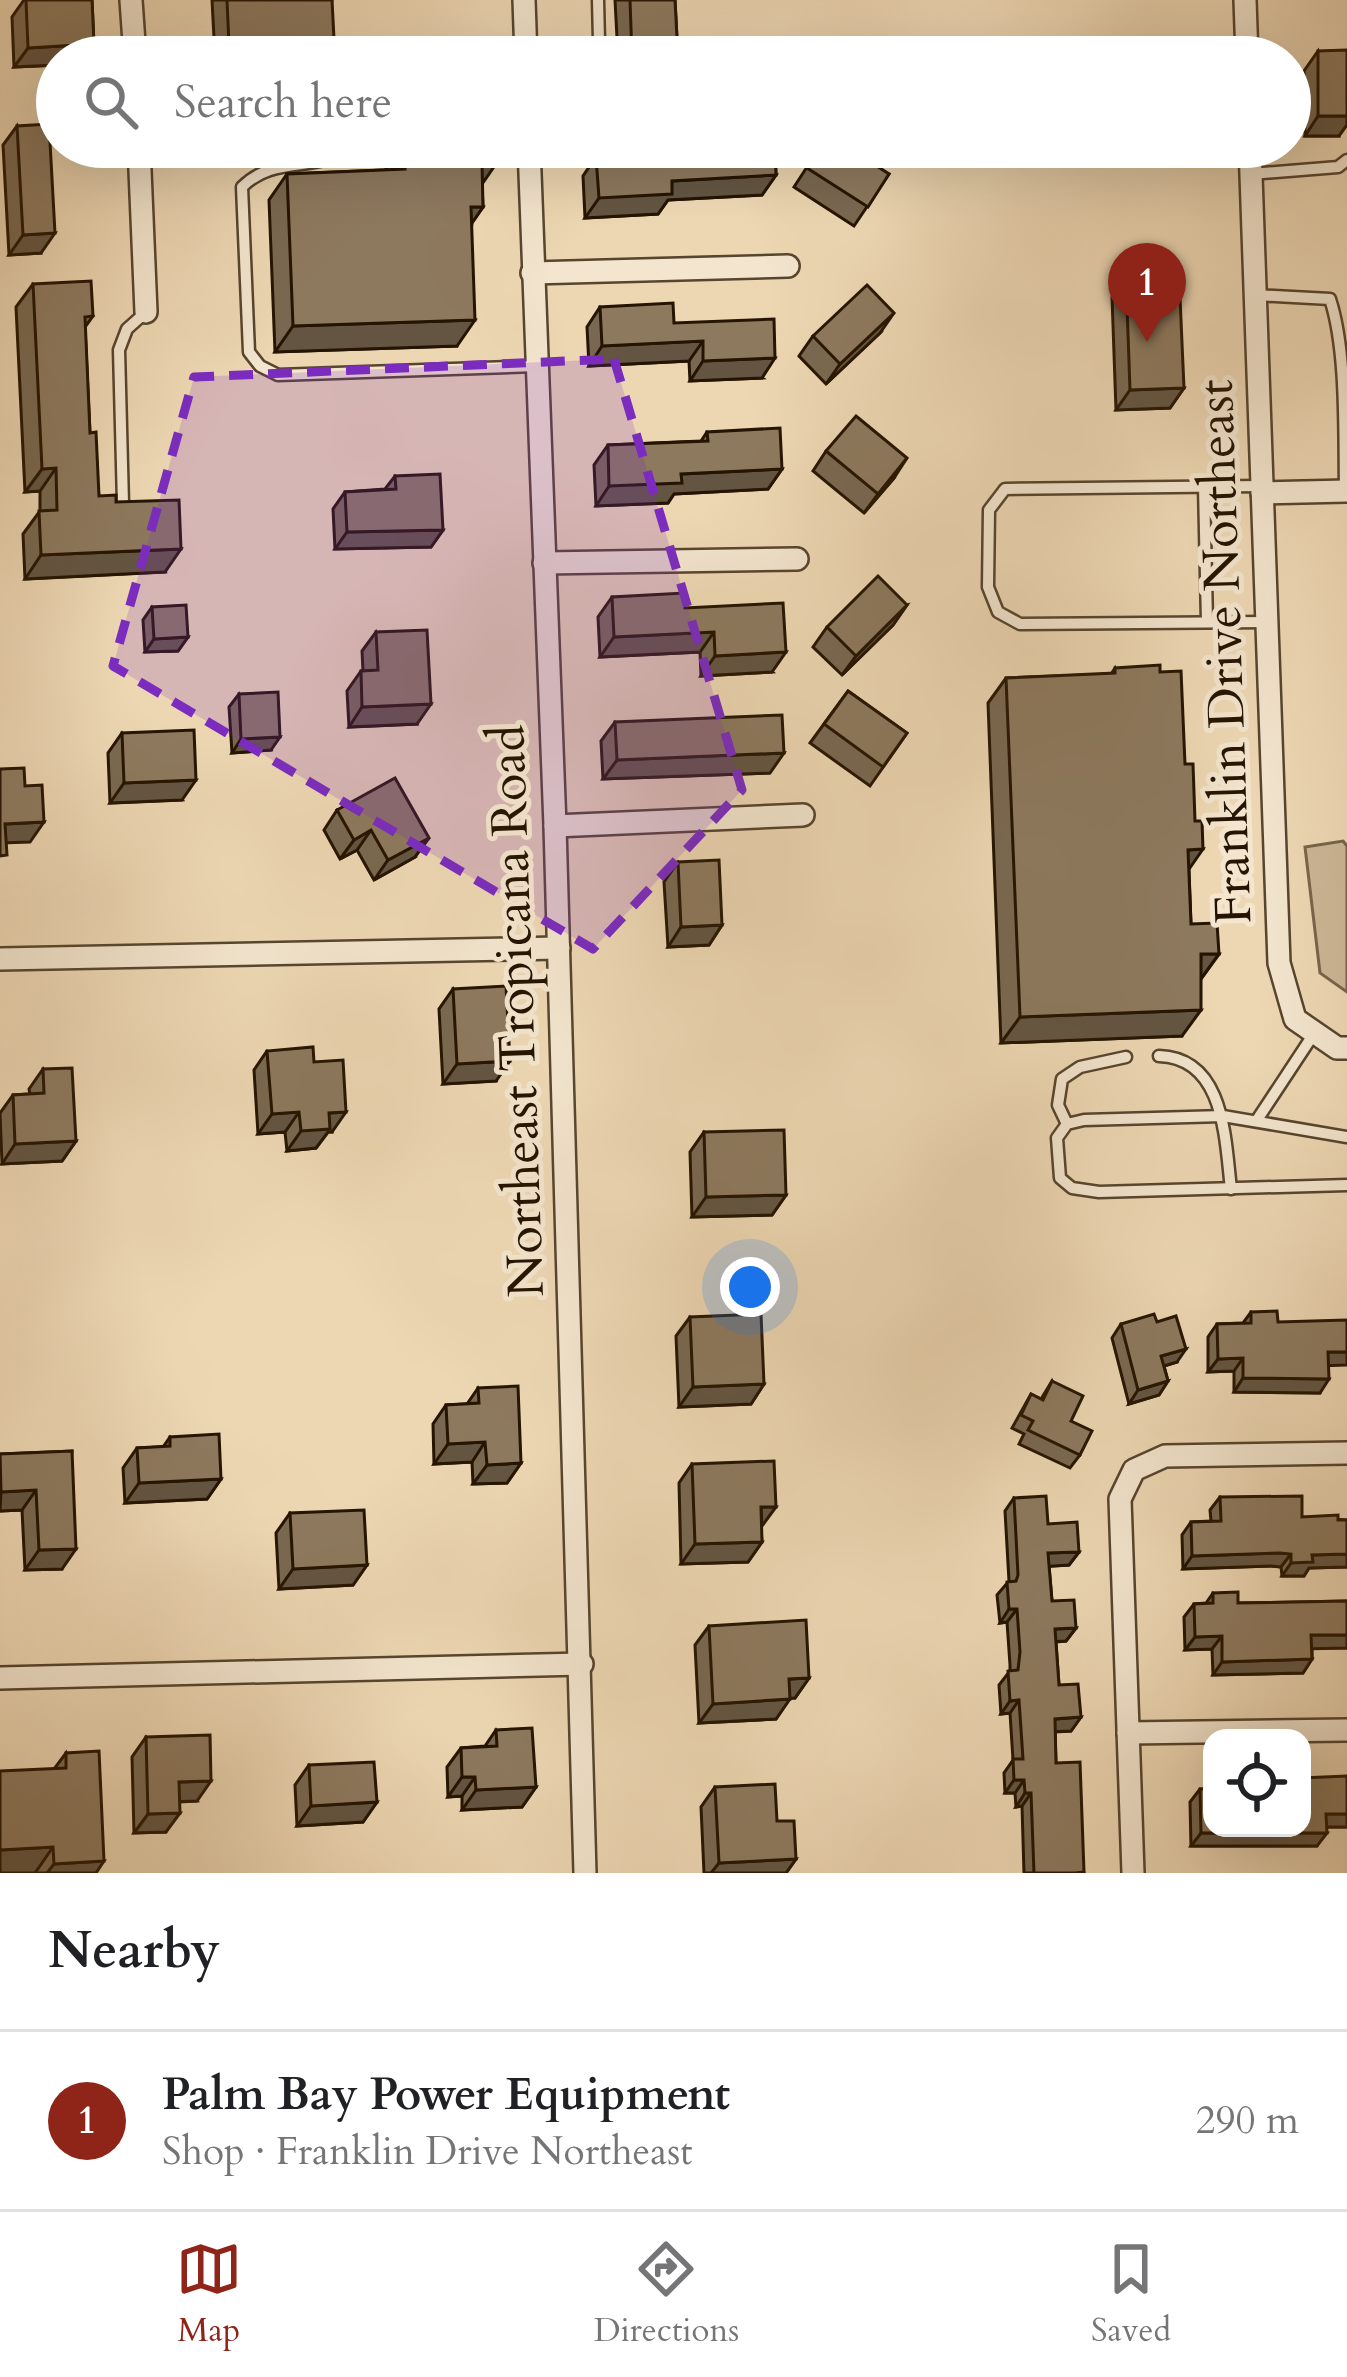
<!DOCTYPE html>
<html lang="en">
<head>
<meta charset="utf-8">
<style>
	:root { --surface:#fff; --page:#f2f2f2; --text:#202124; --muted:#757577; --line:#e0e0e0; --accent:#8f2418 }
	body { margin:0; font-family:Cardo,serif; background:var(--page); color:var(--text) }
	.controls { position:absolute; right:36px; bottom:36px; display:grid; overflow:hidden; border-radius:24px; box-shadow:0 12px 48px #0002 }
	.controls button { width:108px; height:108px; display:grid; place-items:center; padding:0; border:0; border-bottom:3px solid var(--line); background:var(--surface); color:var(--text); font:60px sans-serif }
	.you { position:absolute; left:750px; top:1287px; width:42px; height:42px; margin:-30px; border:9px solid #fff; border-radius:50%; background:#1a73e8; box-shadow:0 0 0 18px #1a73e833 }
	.badge { display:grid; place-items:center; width:78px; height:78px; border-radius:50%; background:var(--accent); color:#fff; font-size:39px; font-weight:700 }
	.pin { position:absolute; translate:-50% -99px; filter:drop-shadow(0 3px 6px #0008) }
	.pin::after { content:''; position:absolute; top:63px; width:42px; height:36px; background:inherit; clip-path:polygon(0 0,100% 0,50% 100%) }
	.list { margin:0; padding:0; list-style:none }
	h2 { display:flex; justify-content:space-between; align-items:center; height:156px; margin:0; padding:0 48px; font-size:51px }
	h2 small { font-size:39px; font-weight:400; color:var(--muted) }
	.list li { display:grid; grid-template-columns:78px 1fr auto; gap:36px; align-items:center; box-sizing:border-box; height:180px; padding:0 48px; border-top:3px solid var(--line) }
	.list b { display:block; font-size:45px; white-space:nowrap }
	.list p { margin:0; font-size:39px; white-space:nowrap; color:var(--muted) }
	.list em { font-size:39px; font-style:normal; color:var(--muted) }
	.icon { flex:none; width:66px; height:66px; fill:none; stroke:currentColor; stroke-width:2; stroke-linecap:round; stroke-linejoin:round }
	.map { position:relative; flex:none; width:1347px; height:1873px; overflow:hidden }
	.search { position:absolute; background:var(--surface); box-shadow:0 12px 48px #0002; left:36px; right:36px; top:36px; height:132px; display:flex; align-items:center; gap:30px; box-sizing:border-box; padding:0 42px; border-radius:66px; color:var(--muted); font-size:45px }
	.sheet { height:336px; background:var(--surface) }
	nav { display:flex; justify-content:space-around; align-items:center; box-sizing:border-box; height:168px; border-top:3px solid var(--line); background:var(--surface); font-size:33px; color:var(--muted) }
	nav a { display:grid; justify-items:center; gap:6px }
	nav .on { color:var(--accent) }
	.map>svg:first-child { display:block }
	.green { fill:#cbb695; stroke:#78654b; stroke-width:3 }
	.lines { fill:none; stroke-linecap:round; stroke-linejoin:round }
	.lane-casing { stroke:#57452e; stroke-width:15 }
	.street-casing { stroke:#57452e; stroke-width:26 }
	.lane { stroke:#f3e5ce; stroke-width:10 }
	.street { stroke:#f3e5ce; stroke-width:21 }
	.wall { fill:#796851; stroke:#251401; stroke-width:3 }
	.shaded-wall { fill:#635542; stroke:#251401; stroke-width:3 }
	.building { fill:#8d795e; stroke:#251401; stroke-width:3 }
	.marked { fill:#7b2cbf; fill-opacity:0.2; stroke:#7b2cbf; stroke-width:9; stroke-dasharray:24 15; stroke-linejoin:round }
	.labels { text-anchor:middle; stroke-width:10; stroke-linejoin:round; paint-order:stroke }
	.street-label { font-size:51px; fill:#251401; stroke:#f3e5ce }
</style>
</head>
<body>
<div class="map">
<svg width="1347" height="1873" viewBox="0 0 1347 1873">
	<rect width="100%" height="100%" fill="#edd7b3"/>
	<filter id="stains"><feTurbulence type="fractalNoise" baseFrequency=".00167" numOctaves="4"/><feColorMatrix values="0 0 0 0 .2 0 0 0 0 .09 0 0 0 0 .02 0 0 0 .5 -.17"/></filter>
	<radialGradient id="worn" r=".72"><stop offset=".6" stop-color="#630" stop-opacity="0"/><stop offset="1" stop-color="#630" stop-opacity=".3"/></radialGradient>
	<!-- green -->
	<polygon class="green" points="1343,841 1347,846 1347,992 1320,973 1305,847"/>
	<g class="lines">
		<defs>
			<g id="lane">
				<polyline points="592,57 599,41 598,0"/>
				<path d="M 352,147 C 317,174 275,154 242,187 L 249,352 L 260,366 L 278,375 L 536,366"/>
				<polyline points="1251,174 1338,167 1347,160"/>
				<path d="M 1255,295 L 1330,299 C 1347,350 1344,435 1345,491"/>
				<polyline points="1204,486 1207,622"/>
				<polyline points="1262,486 1005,489 989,510 988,587 998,612 1020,624 1267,622"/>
				<polyline points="123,504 119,350 127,329 146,312"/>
				<path d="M 1159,1056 C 1225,1058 1225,1139 1231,1189"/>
				<polyline points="1257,1120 1315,1032"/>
				<polyline points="1067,1124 1058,1105 1062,1079 1080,1067 1126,1057"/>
				<polyline points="1347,1137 1223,1116 1084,1120 1067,1124 1057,1138 1060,1178 1072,1188 1099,1192 1347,1185"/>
			</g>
			<g id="street">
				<polyline points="131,0 135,57"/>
				<polyline points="524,0 526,57"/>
				<polyline points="1245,0 1247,57"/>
				<polyline points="139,147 146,312"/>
				<polyline points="529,147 555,826 585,1873"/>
				<polyline points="1250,147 1279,963 1295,1019 1337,1048 1347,1048"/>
				<polyline points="532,273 788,266"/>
				<polyline points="1262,493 1347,491"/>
				<polyline points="544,563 797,559"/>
				<polyline points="555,826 803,815"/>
				<polyline points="0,959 559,948"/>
				<polyline points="0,1678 582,1664"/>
				<polyline points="1128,1733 1347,1730"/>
				<polyline points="1133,1873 1120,1499 1134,1470 1165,1456 1347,1453"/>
			</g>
		</defs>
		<!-- lane casing -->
		<use href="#lane" class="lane-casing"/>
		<!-- street casing -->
		<use href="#street" class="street-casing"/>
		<!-- lane -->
		<use href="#lane" class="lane"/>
		<!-- street -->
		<use href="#street" class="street"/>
	</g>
	<!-- wall -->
	<g class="wall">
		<polygon points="24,0 92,0 94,44 85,57 57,57 57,65 14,67 12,17"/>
		<polygon points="212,0 332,0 321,57 215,57"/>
		<polygon points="615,0 675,0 678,57 618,57"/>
		<polygon points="1318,51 1339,136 1305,136 1304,71"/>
		<polygon points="17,126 41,253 9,255 3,145"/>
		<polygon points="385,147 498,147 482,184 483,207 472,223 457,346 275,352 269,200 287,174 386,170"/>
		<polygon points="697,147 775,147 776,175 762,195 668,200 658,214 585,218 583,176 596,157 693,152"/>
		<polygon points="820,147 889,174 854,226 794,187"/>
		<polygon points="1126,277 1184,388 1170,408 1116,410 1112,297"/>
		<polygon points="33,284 93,316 85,327 90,433 99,496 116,502 165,572 25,579 23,534 40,511 40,491 25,492 16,307"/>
		<polygon points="600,307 674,323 762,378 690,381 689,361 589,366 587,327"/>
		<polygon points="880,333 826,384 799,356 813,336"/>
		<polygon points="707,432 782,469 768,489 674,494 668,503 596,506 594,465 608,445 701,441"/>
		<polygon points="826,451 894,478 864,513 813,471"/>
		<polygon points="395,476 443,530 431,547 335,549 333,509 345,492 385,489"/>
		<polygon points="612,597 685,608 772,672 701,676 700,652 600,657 598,617"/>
		<polygon points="907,605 893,625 842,675 813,647 827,627"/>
		<polygon points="152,607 188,637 178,651 145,652 143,620"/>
		<polygon points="376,632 417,724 349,727 347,691 361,671 363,671 362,651"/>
		<polygon points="1115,668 1189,870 1191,924 1219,954 1201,979 1182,1036 1001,1043 988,703 1006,678 1111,674"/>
		<polygon points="848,691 907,733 870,786 810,743"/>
		<polygon points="239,694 271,750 232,753 229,707"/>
		<polygon points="615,722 770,773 603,779 601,741"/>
		<polygon points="122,733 182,800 110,803 108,753"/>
		<polygon points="337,810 415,857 374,880 357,850 340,859 324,830"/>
		<polygon points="678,862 722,925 709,945 668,947 664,882"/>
		<polygon points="453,989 496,1081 443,1084 439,1009"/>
		<polygon points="267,1051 314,1062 332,1132 328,1132 316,1148 287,1151 285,1132 258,1134 254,1070"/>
		<polygon points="43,1069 76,1141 62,1161 2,1164 0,1113 13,1095 30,1094 29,1089"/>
		<polygon points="704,1132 786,1195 772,1215 692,1217 690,1152"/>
		<polygon points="1251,1312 1278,1322 1329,1365 1320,1393 1234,1392 1234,1371 1208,1372 1208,1337 1217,1324 1243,1323"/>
		<polygon points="690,1317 764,1384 751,1404 679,1407 676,1336"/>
		<polygon points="1157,1322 1177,1362 1164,1366 1168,1381 1159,1395 1129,1404 1112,1338 1121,1324"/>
		<polygon points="1052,1381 1071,1421 1080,1455 1070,1468 1019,1444 1024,1434 1012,1428 1031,1394 1041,1399"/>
		<polygon points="478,1388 521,1463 507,1483 473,1484 472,1462 434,1464 433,1424 446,1405 467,1404"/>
		<polygon points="170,1437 221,1479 207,1499 125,1503 123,1468 137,1448 163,1447"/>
		<polygon points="72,1451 62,1569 25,1570 22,1510 0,1511 0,1454"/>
		<polygon points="692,1464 761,1526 762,1542 748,1562 681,1564 679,1483"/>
		<polygon points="1220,1497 1302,1517 1347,1520 1347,1567 1309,1568 1304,1576 1282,1576 1281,1567 1271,1566 1183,1569 1182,1535 1191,1522 1211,1521 1210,1510"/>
		<polygon points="1014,1498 1048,1524 1079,1552 1069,1565 1049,1566 1052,1601 1076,1628 1066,1641 1056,1642 1059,1685 1081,1717 1071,1731 1055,1732 1056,1763 1084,1873 1024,1873 1022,1806 1016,1807 1015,1793 1005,1793 1004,1773 1013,1760 1010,1713 1001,1714 999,1685 1010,1671 1010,1665 1007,1622 1000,1623 997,1595 1009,1581 1005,1511"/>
		<polygon points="290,1513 367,1565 353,1585 279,1589 276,1533"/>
		<polygon points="1213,1593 1238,1603 1347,1601 1347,1648 1312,1648 1312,1659 1303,1673 1213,1675 1212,1649 1185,1650 1184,1617 1194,1604 1206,1603"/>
		<polygon points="709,1626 809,1678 795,1698 790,1698 776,1719 699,1723 695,1645"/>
		<polygon points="496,1730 536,1787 522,1807 462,1810 462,1796 448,1797 447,1767 461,1748 485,1746"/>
		<polygon points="146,1737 197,1801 179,1802 166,1832 134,1833 132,1757"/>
		<polygon points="66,1753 96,1873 0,1873 54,1769"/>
		<polygon points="309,1765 377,1802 363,1822 297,1826 295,1785"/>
		<polygon points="1347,1776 1347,1827 1327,1827 1317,1846 1191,1846 1190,1802 1200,1789 1209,1789 1212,1785 1212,1828"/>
		<polygon points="715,1787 777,1821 796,1859 786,1873 704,1873 701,1807"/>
	</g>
	<!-- shaded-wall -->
	<g class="shaded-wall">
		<polygon points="334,39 321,57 220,57 229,45"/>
		<polygon points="94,44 85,57 57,57 57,65 14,67 28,48"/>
		<polygon points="1318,116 1347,116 1347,125 1339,136 1305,136"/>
		<polygon points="498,161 480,187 482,162"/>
		<polygon points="776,175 762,195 668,200 658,214 585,218 599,198 672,181"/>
		<polygon points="471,207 483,207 465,233"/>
		<polygon points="55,233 41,253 9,255 23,235"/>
		<polygon points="894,313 880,333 826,384 840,364"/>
		<polygon points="475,320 457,346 275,352 293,326"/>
		<polygon points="703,341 689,361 589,366 602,346"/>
		<polygon points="775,358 762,378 690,381 703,361"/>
		<polygon points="1184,388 1170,408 1116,410 1130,390"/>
		<polygon points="907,458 894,478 864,513 878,494"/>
		<polygon points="56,468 40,491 25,492 42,469"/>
		<polygon points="782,469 768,489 674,494 668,503 596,506 609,486 681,474"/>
		<polygon points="443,530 431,547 335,549 347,532"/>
		<polygon points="181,549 165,572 25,579 41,555"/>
		<polygon points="907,605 893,625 842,675 856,656"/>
		<polygon points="714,632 700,652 600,657 614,637"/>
		<polygon points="188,637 178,651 145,652 154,639"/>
		<polygon points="786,652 772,672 701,676 715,656"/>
		<polygon points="431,704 417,724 349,727 362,707"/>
		<polygon points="280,737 271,750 232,753 241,739"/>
		<polygon points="784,753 770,773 603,779 617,760"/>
		<polygon points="196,780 182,800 110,803 124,783"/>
		<polygon points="44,822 30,842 0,843 5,824"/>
		<polygon points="371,830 357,850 340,859 354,840"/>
		<polygon points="429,838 415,857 374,880 388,860"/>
		<polygon points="1203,849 1185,875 1188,850"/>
		<polygon points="722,925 709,945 668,947 681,927"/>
		<polygon points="1201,954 1219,954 1200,980"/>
		<polygon points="1201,1010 1182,1036 1001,1043 1020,1017"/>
		<polygon points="510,1061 496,1081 443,1084 457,1064"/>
		<polygon points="299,1112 285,1132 258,1134 272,1114"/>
		<polygon points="346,1112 332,1132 328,1132 316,1148 287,1151 301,1131 329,1113"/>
		<polygon points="76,1141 62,1161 2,1164 15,1144"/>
		<polygon points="786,1195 772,1215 692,1217 706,1197"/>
		<polygon points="1186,1349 1177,1362 1151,1370 1161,1356"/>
		<polygon points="1328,1352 1347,1352 1347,1365 1319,1366"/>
		<polygon points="1243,1358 1234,1371 1208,1372 1218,1359"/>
		<polygon points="1243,1378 1329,1379 1320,1393 1234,1392"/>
		<polygon points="1168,1381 1159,1395 1129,1404 1138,1390"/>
		<polygon points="764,1384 751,1404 679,1407 693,1387"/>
		<polygon points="485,1442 472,1462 434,1464 448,1444"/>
		<polygon points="521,1463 507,1483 473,1484 487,1465"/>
		<polygon points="221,1479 207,1499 125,1503 139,1483"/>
		<polygon points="36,1490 22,1510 0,1511 1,1492"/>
		<polygon points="761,1507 776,1507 762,1526"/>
		<polygon points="762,1542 748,1562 681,1564 695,1544"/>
		<polygon points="76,1549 62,1569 25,1570 39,1550"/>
		<polygon points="1079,1552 1069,1565 1039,1567 1048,1553"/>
		<polygon points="1280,1553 1291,1554 1281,1567 1271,1566 1183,1569 1192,1556"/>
		<polygon points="1347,1554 1347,1567 1309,1568 1304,1576 1282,1576 1291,1563 1312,1555"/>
		<polygon points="367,1565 353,1585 279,1589 293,1569"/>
		<polygon points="1009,1609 1017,1609 1007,1622 1000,1623"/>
		<polygon points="1076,1628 1066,1641 1046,1642 1055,1629"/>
		<polygon points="1311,1635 1347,1635 1347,1648 1302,1649"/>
		<polygon points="1222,1636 1212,1649 1185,1650 1195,1637"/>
		<polygon points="1312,1659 1303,1673 1213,1675 1222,1662"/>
		<polygon points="809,1678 795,1698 775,1699 789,1679"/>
		<polygon points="790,1699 776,1719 699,1723 713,1704"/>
		<polygon points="1019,1700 1010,1713 1001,1714 1010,1701"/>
		<polygon points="1081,1717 1071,1731 1045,1732 1055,1719"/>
		<polygon points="462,1777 475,1777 462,1796 448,1797"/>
		<polygon points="1014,1780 1024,1780 1015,1793 1005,1793"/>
		<polygon points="211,1781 197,1801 165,1802 179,1782"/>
		<polygon points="536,1787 522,1807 462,1810 476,1790"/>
		<polygon points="1025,1793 1031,1793 1022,1806 1016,1807"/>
		<polygon points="377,1802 363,1822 297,1826 311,1806"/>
		<polygon points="180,1813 166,1832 134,1833 148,1814"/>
		<polygon points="1326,1814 1347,1814 1347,1827 1317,1827"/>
		<polygon points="1201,1833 1327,1833 1317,1846 1191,1846"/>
		<polygon points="53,1847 35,1873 0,1873 0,1850"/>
		<polygon points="796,1859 786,1873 711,1873 719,1863"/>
		<polygon points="104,1861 96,1873 47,1873 54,1864"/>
	</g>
	<!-- building -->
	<g class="building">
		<polygon points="26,0 92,0 94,44 28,48"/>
		<polygon points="227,0 332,0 334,39 229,45"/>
		<polygon points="630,0 675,0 678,57 632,57"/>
		<polygon points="1347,50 1347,116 1318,116 1318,51"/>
		<polygon points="49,124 55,233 23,235 17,126"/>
		<polygon points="404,147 498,147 498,161 482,162 483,207 471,207 475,320 293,326 287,174 405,169"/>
		<polygon points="703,147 775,147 776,175 672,181 672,194 599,198 596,157 703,151"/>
		<polygon points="821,147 848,147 889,174 868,207 807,168"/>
		<polygon points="1179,275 1184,388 1130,390 1126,277"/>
		<polygon points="91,281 93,316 85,317 90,433 96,432 99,496 116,495 116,502 179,500 181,549 41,555 39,511 57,510 56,468 42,469 33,284"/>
		<polygon points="867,285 894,313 840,364 813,336"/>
		<polygon points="673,303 674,323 774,319 775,358 703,361 703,341 602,346 600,307"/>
		<polygon points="856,416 907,458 878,494 826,451"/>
		<polygon points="780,428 782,469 681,474 682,483 609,486 608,445 708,441 707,432"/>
		<polygon points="440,474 443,530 347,532 345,492 396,489 395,476"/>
		<polygon points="878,576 907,605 856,656 827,627"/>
		<polygon points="684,593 685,608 783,603 786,652 715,656 714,632 614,637 612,597"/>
		<polygon points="186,605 188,637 154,639 152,607"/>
		<polygon points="427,630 431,704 362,707 361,671 378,670 376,632"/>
		<polygon points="1160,665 1160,672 1181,671 1185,764 1193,764 1195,821 1202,821 1203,849 1188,850 1191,924 1217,923 1219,954 1201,954 1201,1010 1020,1017 1006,678 1115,673 1115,668"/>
		<polygon points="848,691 907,733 883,767 824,724"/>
		<polygon points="278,692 280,737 241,739 239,694"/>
		<polygon points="782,715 784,753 617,760 615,722"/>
		<polygon points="194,730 196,780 124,783 122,733"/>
		<polygon points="24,768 25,786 42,785 44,822 5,824 7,855 0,856 0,769"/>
		<polygon points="395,778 429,838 388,860 371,830 354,840 337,810"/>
		<polygon points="719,860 722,925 681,927 678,862"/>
		<polygon points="506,986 510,1061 457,1064 453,989"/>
		<polygon points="313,1047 314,1062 343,1060 346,1112 329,1113 330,1129 301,1131 299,1112 272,1114 267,1051"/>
		<polygon points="72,1068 76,1141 15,1144 13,1095 44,1093 43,1069"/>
		<polygon points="784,1130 786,1195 706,1197 704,1132"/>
		<polygon points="1277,1311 1278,1322 1347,1320 1347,1352 1328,1352 1329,1379 1243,1378 1243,1358 1218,1359 1217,1324 1251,1323 1251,1312"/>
		<polygon points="761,1314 764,1384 693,1387 690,1317"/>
		<polygon points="1154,1314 1157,1322 1176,1316 1186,1349 1161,1356 1168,1381 1138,1390 1121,1324"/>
		<polygon points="1052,1381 1083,1396 1071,1421 1092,1431 1080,1455 1028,1430 1033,1421 1021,1415 1031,1394 1043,1400"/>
		<polygon points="518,1386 521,1463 487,1465 485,1442 448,1444 446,1405 479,1403 478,1388"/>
		<polygon points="219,1434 221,1479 139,1483 137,1448 170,1446 170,1437"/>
		<polygon points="72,1451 76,1549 39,1550 36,1490 1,1492 0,1454"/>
		<polygon points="774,1461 776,1507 761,1507 762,1542 695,1544 692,1464"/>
		<polygon points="1046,1496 1048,1524 1077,1522 1079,1552 1048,1553 1052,1601 1074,1600 1076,1628 1055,1629 1059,1685 1078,1684 1081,1717 1055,1719 1056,1763 1080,1762 1084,1872 1075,1873 1034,1873 1031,1793 1025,1793 1024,1780 1014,1780 1013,1759 1023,1759 1019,1700 1010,1701 1008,1671 1018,1670 1020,1652 1017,1609 1009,1609 1007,1582 1016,1581 1018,1575 1014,1498"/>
		<polygon points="1302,1496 1302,1517 1338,1515 1338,1520 1347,1520 1347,1554 1312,1555 1313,1562 1291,1563 1291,1554 1280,1553 1192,1556 1191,1522 1221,1521 1220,1497"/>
		<polygon points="364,1510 367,1565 293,1569 290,1513"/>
		<polygon points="1238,1592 1238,1603 1347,1601 1347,1635 1311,1635 1312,1659 1222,1662 1222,1636 1195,1637 1194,1604 1213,1603 1213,1593"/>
		<polygon points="806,1620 809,1678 789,1679 790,1699 713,1704 709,1626"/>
		<polygon points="532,1728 536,1787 476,1790 475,1777 462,1777 461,1748 497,1746 496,1730"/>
		<polygon points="210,1735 211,1781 179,1782 180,1813 148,1814 146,1737"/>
		<polygon points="99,1751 104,1861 54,1864 53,1847 0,1850 0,1771 66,1768 66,1753"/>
		<polygon points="374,1762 377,1802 311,1806 309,1765"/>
		<polygon points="1347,1776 1347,1814 1326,1814 1327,1833 1201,1833 1200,1789 1212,1789 1212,1828 1302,1828 1302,1778"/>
		<polygon points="775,1784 777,1821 794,1821 796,1859 719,1863 715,1787"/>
	</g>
	<!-- marked area -->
	<path class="marked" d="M 614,359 L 742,790 L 593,949 L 113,666 L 194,377 Z"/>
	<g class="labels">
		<!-- street labels -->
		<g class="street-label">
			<text transform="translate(1223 652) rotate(-92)" y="18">Franklin Drive Northeast</text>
			<text transform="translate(515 1011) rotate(-92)" y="18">Northeast Tropicana Road</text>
		</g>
	</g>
	<rect width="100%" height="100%" filter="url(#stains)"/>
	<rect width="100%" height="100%" fill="url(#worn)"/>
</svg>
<div class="controls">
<button><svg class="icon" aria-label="locate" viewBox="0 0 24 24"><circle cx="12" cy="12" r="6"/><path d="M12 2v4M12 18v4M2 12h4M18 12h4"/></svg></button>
</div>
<div class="you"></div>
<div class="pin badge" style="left:1147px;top:342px">1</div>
<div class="search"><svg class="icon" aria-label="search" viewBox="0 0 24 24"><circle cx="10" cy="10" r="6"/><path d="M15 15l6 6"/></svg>Search here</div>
</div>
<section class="sheet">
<h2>Nearby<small></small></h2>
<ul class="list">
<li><span class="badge">1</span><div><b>Palm Bay Power Equipment</b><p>Shop · Franklin Drive Northeast</p></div><em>290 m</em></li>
</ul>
</section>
<nav>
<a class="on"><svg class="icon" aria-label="map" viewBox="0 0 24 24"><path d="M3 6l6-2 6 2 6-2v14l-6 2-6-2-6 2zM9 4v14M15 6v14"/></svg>Map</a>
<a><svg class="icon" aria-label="directions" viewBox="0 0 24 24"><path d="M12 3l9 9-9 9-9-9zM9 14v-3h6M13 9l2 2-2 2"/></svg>Directions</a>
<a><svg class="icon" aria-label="saved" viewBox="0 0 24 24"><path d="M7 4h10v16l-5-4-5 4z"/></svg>Saved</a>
</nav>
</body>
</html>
